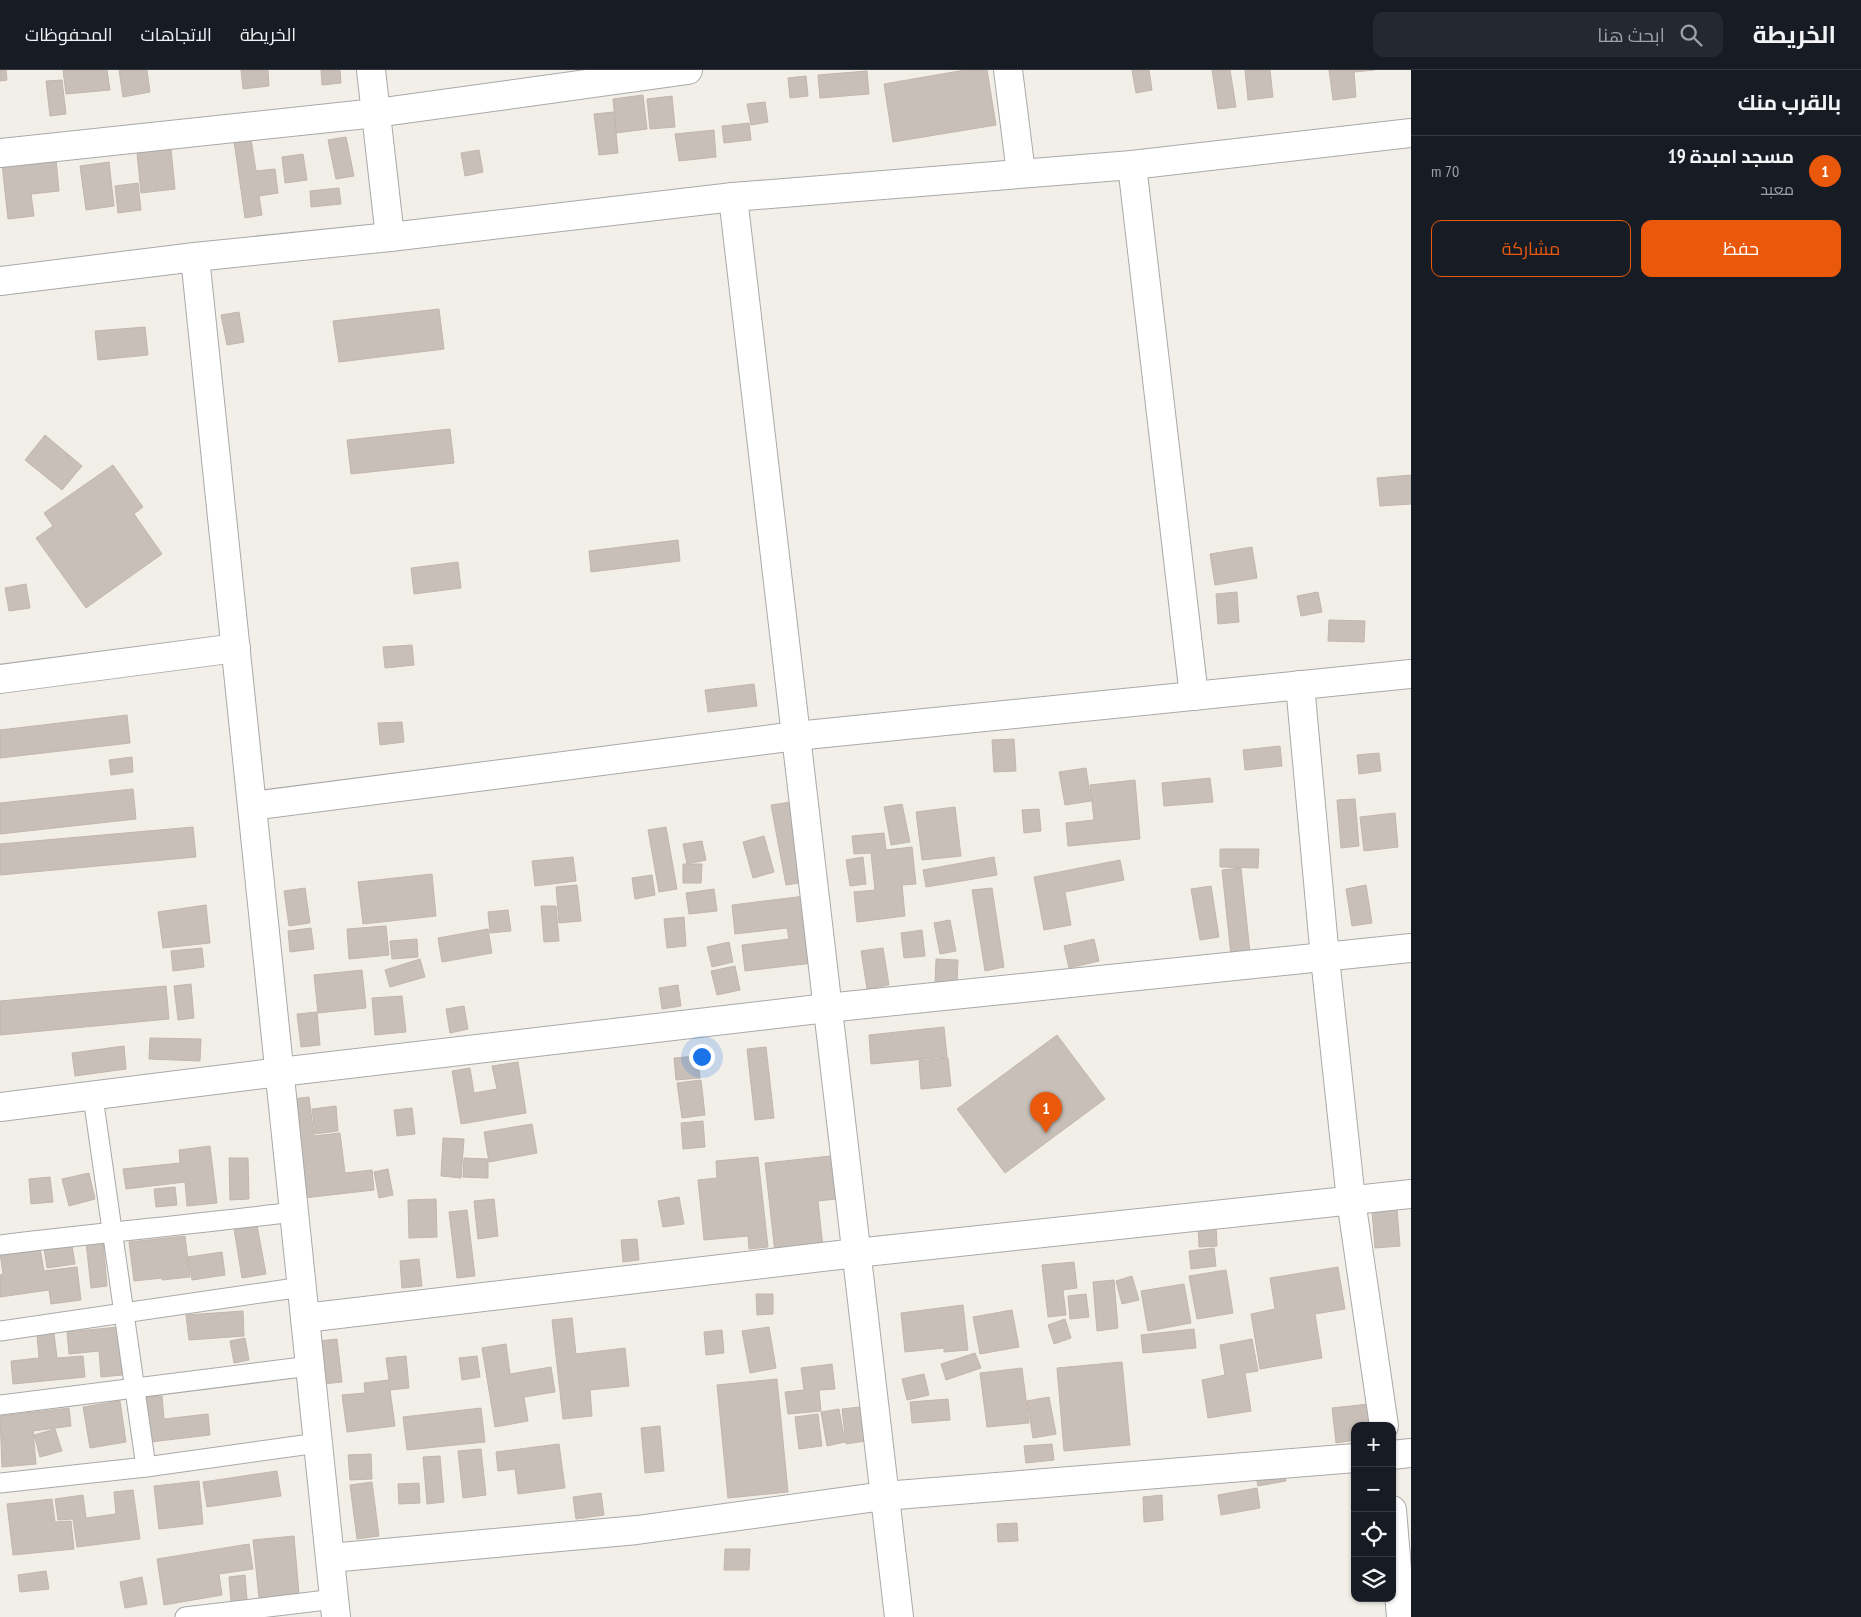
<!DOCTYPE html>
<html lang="ar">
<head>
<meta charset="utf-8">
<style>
	:root { --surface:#171b24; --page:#242831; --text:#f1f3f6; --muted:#9ea1a6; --line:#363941; --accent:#ea580c }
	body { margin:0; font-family:"PT Sans Narrow",Cairo,sans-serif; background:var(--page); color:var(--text); direction:rtl }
	.controls { position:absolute; right:15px; bottom:15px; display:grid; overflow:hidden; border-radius:10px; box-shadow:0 1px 4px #0004 }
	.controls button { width:45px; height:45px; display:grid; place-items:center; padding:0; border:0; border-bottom:1px solid var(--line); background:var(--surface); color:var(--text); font:25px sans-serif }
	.you { position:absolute; left:701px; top:986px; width:18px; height:18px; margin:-12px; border:4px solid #fff; border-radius:50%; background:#1a73e8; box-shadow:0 0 0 8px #1a73e833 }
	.badge { display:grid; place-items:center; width:32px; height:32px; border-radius:50%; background:var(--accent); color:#fff; font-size:16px; font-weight:700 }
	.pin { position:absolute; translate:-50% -41px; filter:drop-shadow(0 1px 2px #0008) }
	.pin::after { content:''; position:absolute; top:26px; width:18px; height:15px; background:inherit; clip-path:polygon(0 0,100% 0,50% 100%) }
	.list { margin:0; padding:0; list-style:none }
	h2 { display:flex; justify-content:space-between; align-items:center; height:65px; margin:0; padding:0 20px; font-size:21px }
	h2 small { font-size:16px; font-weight:400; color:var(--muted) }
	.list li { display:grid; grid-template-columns:32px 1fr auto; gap:15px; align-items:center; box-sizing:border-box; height:70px; padding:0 20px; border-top:1px solid var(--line) }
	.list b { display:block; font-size:19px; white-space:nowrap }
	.list p { margin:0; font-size:16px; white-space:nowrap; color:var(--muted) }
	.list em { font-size:16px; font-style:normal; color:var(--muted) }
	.actions { display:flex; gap:10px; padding:15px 20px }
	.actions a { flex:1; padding:11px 0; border:1px solid var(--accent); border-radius:10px; text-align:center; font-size:18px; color:var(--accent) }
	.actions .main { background:var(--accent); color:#fff }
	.icon { flex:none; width:28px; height:28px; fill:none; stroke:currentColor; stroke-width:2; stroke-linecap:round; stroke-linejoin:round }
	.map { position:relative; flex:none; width:1411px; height:1547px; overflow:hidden; direction:ltr }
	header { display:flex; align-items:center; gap:30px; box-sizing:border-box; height:70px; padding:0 25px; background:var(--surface); border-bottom:1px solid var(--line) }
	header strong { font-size:24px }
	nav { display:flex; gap:28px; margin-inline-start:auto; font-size:18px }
	.search { width:350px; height:45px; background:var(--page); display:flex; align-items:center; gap:12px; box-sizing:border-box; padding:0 18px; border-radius:10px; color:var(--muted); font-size:19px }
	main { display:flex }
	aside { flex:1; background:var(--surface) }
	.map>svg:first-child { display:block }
	.building { fill:#c7bfb8; stroke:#c4b6ab }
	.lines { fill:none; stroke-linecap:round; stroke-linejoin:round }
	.service-casing { stroke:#a9a9a9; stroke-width:21 }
	.minor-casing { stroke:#a9a9a9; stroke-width:30 }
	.service { stroke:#fff; stroke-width:19 }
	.minor { stroke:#fff; stroke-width:28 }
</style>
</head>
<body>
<header>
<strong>الخريطة</strong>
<div class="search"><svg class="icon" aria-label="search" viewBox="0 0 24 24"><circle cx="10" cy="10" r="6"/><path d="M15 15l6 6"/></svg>ابحث هنا</div>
<nav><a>الخريطة</a><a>الاتجاهات</a><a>المحفوظات</a></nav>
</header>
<main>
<aside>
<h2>بالقرب منك<small></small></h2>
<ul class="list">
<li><span class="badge">1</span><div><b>مسجد امبدة 19</b><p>معبد</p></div><em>70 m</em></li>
</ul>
<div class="actions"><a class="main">حفظ</a><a>مشاركة</a></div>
</aside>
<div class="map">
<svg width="1411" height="1547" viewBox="0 0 1411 1547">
	<rect width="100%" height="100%" fill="#f2efe9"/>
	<!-- building -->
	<g class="building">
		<polygon points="0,0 6,0 7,10 0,11"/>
		<polygon points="63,0 107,0 110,20 66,24"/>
		<polygon points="119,0 147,0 150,22 123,27"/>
		<polygon points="241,0 268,0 269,16 243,19"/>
		<polygon points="321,0 340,0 341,13 322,15"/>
		<polygon points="965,0 987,0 996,55 893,72 884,14"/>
		<polygon points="1132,0 1149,0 1152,20 1136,23"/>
		<polygon points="1212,0 1230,0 1236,37 1218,39"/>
		<polygon points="1245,0 1270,0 1273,27 1248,30"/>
		<polygon points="1329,0 1374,0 1354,2 1356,27 1333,30"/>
		<polygon points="867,1 869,24 820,28 818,5"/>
		<polygon points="806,6 808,26 790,28 788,8"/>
		<polygon points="62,10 66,44 50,46 46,11"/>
		<polygon points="643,25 647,59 616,63 613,29"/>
		<polygon points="672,26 675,57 650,59 647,29"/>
		<polygon points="765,32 768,52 751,55 747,34"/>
		<polygon points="614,42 618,83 599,85 594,44"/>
		<polygon points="749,53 751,70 724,73 722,56"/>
		<polygon points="714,60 716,87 679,91 675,64"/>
		<polygon points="346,67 354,106 336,109 328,70"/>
		<polygon points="251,69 256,101 275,99 278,123 259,126 262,145 245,148 234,71"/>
		<polygon points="171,79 175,119 141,123 137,83"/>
		<polygon points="479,80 483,102 465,106 461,83"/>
		<polygon points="303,84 307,110 285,113 282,87"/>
		<polygon points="56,89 59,121 31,124 34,146 8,149 2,94"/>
		<polygon points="109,92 114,136 86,140 80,96"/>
		<polygon points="138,113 141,140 118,143 115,116"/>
		<polygon points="339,118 341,134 311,137 310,121"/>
		<polygon points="439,239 444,279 339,292 333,251"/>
		<polygon points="239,242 244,272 227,275 221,245"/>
		<polygon points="145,257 148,285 98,290 95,261"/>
		<polygon points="450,359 454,393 351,404 347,370"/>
		<polygon points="45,365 82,396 62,420 25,390"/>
		<polygon points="113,395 143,437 134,444 162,484 86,538 36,468 53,456 44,443"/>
		<polygon points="1411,405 1411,434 1380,436 1377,408"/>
		<polygon points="678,470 680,491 591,502 589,481"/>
		<polygon points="1252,477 1257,508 1215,515 1210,484"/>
		<polygon points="458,492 461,518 414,524 411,498"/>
		<polygon points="26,514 30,538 9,541 5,518"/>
		<polygon points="1237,522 1239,552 1218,554 1216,524"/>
		<polygon points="1318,522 1322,542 1301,546 1297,526"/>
		<polygon points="1329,550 1365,551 1364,572 1328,571"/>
		<polygon points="412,575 414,595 385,598 383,577"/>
		<polygon points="754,614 757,636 708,642 705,620"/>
		<polygon points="127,645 130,673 0,688 0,660"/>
		<polygon points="402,652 404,672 380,675 378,653"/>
		<polygon points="1014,669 1016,701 994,702 992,670"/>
		<polygon points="1280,676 1282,696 1245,700 1243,680"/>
		<polygon points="1379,683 1381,701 1359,704 1357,685"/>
		<polygon points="132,687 133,702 111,705 109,690"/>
		<polygon points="1086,698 1091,731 1065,735 1059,702"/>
		<polygon points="1210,708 1213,732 1164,736 1162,713"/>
		<polygon points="1135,710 1140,769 1068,776 1066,753 1094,750 1090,715"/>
		<polygon points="133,719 136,749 0,764 0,733"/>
		<polygon points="1355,729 1359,776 1341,778 1337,730"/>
		<polygon points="791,732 805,812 786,815 771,735"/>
		<polygon points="902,734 910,772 891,775 884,737"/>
		<polygon points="955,737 961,786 922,790 916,742"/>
		<polygon points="1039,739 1041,761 1024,763 1022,740"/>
		<polygon points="1395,743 1398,777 1364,781 1360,747"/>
		<polygon points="193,757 196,787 0,805 0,774"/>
		<polygon points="666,757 677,819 659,822 648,760"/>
		<polygon points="884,763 886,780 912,777 916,814 902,815 905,846 857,852 854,822 875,820 871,783 854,784 852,766"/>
		<polygon points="764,766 774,802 753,808 743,772"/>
		<polygon points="702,771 706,790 687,794 683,774"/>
		<polygon points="1220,779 1259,779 1258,798 1220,797"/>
		<polygon points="573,787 576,811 535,816 532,791"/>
		<polygon points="863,787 866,814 850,816 846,790"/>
		<polygon points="994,787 997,805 926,817 923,800"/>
		<polygon points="1120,790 1124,810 1065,822 1071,855 1044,860 1034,807"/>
		<polygon points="683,794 702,794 701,813 683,813"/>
		<polygon points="1241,798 1251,892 1232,895 1222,800"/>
		<polygon points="432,804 436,846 363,854 358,812"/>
		<polygon points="652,805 655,825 635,829 632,808"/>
		<polygon points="577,815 581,851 559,853 556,817"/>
		<polygon points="1366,815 1372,853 1352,856 1346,819"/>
		<polygon points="1211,816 1219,867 1200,870 1191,819"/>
		<polygon points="305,818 310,853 289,856 284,821"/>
		<polygon points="992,818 1004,897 985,901 972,820"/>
		<polygon points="714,819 717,841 689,844 686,823"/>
		<polygon points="805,826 813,893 745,901 742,875 789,869 787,858 735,864 732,835"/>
		<polygon points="206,835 210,873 163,878 158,842"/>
		<polygon points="541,836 556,836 559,871 544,872"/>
		<polygon points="508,840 511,861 490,863 488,842"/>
		<polygon points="684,847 686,876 667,878 664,849"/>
		<polygon points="950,850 956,881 940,884 934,853"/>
		<polygon points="386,856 389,885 349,889 347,859"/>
		<polygon points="311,858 314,879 290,882 288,861"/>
		<polygon points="488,859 492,883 442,892 438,868"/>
		<polygon points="922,860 925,886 904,888 901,863"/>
		<polygon points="417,869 418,887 392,889 390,871"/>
		<polygon points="1094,869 1099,891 1069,898 1064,876"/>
		<polygon points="729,872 733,892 712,897 707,877"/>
		<polygon points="202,878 204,897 173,901 171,881"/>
		<polygon points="883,878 889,915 867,919 861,881"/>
		<polygon points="420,889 425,907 390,917 385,900"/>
		<polygon points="936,889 958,890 957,914 935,914"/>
		<polygon points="735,896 740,920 717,925 711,901"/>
		<polygon points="362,900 366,938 318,943 314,905"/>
		<polygon points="191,914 194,948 178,950 174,916"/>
		<polygon points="678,915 681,936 662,939 659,918"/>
		<polygon points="166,916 169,949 0,965 0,931"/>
		<polygon points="402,926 406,962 375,965 372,928"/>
		<polygon points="464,936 468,959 450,963 446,939"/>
		<polygon points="317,942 320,975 301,977 297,944"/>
		<polygon points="944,957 947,987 871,994 869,965"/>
		<polygon points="1057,965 1105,1029 1005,1103 957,1039"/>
		<polygon points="150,968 201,969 200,991 149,989"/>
		<polygon points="124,976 126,999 75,1006 72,983"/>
		<polygon points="766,977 774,1048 755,1050 747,979"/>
		<polygon points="698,986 700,1008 676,1010 674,988"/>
		<polygon points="948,988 951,1016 921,1019 919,991"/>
		<polygon points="518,992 526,1043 461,1054 452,1001 470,998 474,1023 497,1019 492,996"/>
		<polygon points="701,1010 705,1045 682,1048 677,1013"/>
		<polygon points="309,1027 314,1066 340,1063 345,1103 372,1100 374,1120 304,1128 293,1029"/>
		<polygon points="336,1036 338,1061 315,1064 312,1039"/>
		<polygon points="412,1038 415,1064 397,1066 394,1040"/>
		<polygon points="703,1051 705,1077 683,1079 681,1053"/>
		<polygon points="532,1054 537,1083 489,1092 484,1062"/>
		<polygon points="443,1068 464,1069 461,1108 441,1106"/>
		<polygon points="210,1076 217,1133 187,1136 185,1112 126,1119 123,1099 180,1093 179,1080"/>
		<polygon points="831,1086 836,1129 818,1131 823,1178 775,1183 765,1093"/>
		<polygon points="758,1087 768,1177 749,1179 748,1166 704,1170 698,1110 717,1108 716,1091"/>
		<polygon points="229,1088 248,1088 249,1129 230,1130"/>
		<polygon points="464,1088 488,1089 488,1108 463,1107"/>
		<polygon points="388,1099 393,1125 379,1128 374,1102"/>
		<polygon points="89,1103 95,1129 69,1136 62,1109"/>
		<polygon points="50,1107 53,1132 31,1134 29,1109"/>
		<polygon points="175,1117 177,1135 156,1137 154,1119"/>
		<polygon points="679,1127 684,1154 663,1157 658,1131"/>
		<polygon points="436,1129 437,1167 409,1168 408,1130"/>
		<polygon points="494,1129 498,1166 478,1169 474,1131"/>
		<polygon points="1397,1139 1400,1176 1375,1178 1372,1141"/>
		<polygon points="467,1140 475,1206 457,1208 449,1142"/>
		<polygon points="1216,1154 1217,1176 1199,1177 1198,1155"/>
		<polygon points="257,1155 266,1204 242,1208 234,1159"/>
		<polygon points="185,1166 190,1207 162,1210 162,1208 134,1211 129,1172"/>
		<polygon points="637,1169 639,1190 623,1192 621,1170"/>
		<polygon points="103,1171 107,1216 91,1218 86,1172"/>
		<polygon points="72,1175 75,1194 47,1198 44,1178"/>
		<polygon points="40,1178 44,1201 77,1197 81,1230 51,1234 49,1220 0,1227 0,1205 3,1204 0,1183"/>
		<polygon points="1214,1178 1216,1196 1191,1199 1189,1181"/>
		<polygon points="222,1182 225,1205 192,1210 188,1187"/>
		<polygon points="419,1189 422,1216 402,1218 400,1191"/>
		<polygon points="1074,1192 1077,1218 1063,1220 1066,1245 1048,1247 1042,1195"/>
		<polygon points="1338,1197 1345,1239 1315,1244 1322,1288 1260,1299 1251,1244 1275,1239 1270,1208"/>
		<polygon points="1226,1200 1233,1243 1197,1249 1189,1206"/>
		<polygon points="1132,1206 1139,1230 1122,1234 1116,1211"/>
		<polygon points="1114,1210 1118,1258 1097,1261 1093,1212"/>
		<polygon points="1184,1214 1191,1253 1148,1261 1141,1221"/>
		<polygon points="756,1224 773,1224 773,1244 757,1245"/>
		<polygon points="1086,1224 1089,1247 1070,1249 1068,1226"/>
		<polygon points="963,1235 968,1280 944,1282 944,1278 905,1282 901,1243"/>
		<polygon points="1012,1240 1019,1277 980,1284 973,1247"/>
		<polygon points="243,1241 244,1266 189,1270 186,1245"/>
		<polygon points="572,1248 576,1284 625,1278 629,1316 590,1320 592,1346 563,1349 552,1250"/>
		<polygon points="1065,1249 1071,1268 1054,1274 1048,1255"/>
		<polygon points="118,1257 122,1305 101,1307 99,1281 69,1284 67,1262"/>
		<polygon points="769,1257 776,1298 750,1303 742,1261"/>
		<polygon points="1194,1259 1196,1278 1143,1283 1141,1265"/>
		<polygon points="722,1260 724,1283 706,1285 704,1262"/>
		<polygon points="54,1263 57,1288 83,1286 85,1307 13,1314 11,1291 39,1288 37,1265"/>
		<polygon points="245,1268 249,1290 234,1293 230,1271"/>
		<polygon points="337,1269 342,1312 323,1314 319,1271"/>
		<polygon points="1252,1269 1258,1301 1245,1303 1251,1341 1208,1348 1202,1310 1225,1305 1220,1275"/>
		<polygon points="506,1274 510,1304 551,1297 555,1322 524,1327 528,1351 495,1357 482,1278"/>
		<polygon points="975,1283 981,1298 946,1310 941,1294"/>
		<polygon points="406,1286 409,1318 390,1320 395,1356 347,1362 342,1325 365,1323 364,1313 389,1310 386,1288"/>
		<polygon points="477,1286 480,1307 462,1310 459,1288"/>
		<polygon points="1122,1292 1130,1375 1064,1381 1057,1298"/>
		<polygon points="832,1294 835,1319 819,1320 821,1341 788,1344 785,1322 804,1320 801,1298"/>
		<polygon points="1022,1298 1029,1353 987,1357 980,1303"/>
		<polygon points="924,1304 929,1325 907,1330 902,1309"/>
		<polygon points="777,1309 788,1422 728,1428 717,1315"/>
		<polygon points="162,1326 164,1349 208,1344 210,1365 150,1372 145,1327"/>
		<polygon points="1049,1327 1056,1364 1033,1368 1027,1331"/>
		<polygon points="948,1329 950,1350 912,1353 910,1332"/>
		<polygon points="120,1331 126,1372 90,1378 83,1337"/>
		<polygon points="1369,1334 1372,1356 1355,1356 1355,1370 1336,1373 1332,1338"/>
		<polygon points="860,1337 865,1371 846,1374 842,1339"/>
		<polygon points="69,1338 71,1356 33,1361 36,1394 2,1397 0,1346"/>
		<polygon points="481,1338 485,1372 407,1380 403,1347"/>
		<polygon points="839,1339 845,1372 827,1376 821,1342"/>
		<polygon points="818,1344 822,1376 799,1379 795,1347"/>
		<polygon points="660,1356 664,1401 645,1403 641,1358"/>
		<polygon points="55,1359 62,1381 40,1387 34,1365"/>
		<polygon points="559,1374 565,1418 518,1424 515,1399 498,1401 496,1382"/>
		<polygon points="1052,1374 1054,1390 1026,1393 1024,1376"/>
		<polygon points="481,1379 486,1425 463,1428 458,1381"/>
		<polygon points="371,1384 372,1409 350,1410 348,1385"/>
		<polygon points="440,1386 444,1432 427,1434 423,1387"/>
		<polygon points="1283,1396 1286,1411 1258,1416 1255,1401"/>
		<polygon points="277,1401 281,1426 207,1437 203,1412"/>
		<polygon points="199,1411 203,1454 159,1459 154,1416"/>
		<polygon points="372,1412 379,1466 357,1469 350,1415"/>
		<polygon points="419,1413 420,1433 399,1434 398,1414"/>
		<polygon points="1257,1418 1260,1438 1221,1445 1218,1425"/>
		<polygon points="133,1420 140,1469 77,1477 73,1449 58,1450 55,1429 83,1425 86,1448 116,1444 114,1422"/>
		<polygon points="601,1423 604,1445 576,1449 573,1427"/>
		<polygon points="1162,1425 1163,1450 1144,1452 1143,1427"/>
		<polygon points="52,1429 55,1452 71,1451 74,1479 13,1485 7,1434"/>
		<polygon points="1017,1453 1018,1471 998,1472 997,1454"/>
		<polygon points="294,1466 299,1524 259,1528 253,1470"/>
		<polygon points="249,1474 253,1499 219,1504 222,1525 164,1535 157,1489"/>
		<polygon points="725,1479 750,1479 749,1500 724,1500"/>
		<polygon points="46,1501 49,1519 20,1522 18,1505"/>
		<polygon points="245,1505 247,1530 231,1532 229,1507"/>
		<polygon points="142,1507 147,1534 125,1538 120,1512"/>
	</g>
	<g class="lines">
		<defs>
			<g id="service">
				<polyline points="93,1027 146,1397"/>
				<path d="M 0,1175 C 98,1163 196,1154 294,1142"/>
				<polyline points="0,1261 302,1217"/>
				<polyline points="0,1335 310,1296"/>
				<polyline points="0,1413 146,1397 318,1373"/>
				<polyline points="185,1547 335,1529"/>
			</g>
			<g id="minor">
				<polyline points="371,0 390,167"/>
				<polyline points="1008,0 1021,103"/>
				<polyline points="0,83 376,43 688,0"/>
				<polyline points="1132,95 1194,626"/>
				<polyline points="733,127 899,1547"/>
				<polyline points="195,187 336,1547"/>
				<polyline points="0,211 195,187 390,167 733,127 1132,95 1411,63"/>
				<polyline points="0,609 236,578"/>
				<polyline points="1300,615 1325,888 1351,1130 1384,1356"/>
				<polyline points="252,736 796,666 1411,604"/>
				<polyline points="0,1037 280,1002 827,938 1411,878"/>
				<polyline points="305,1248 856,1183 1411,1124"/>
				<polyline points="1392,1385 1411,1383"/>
				<polyline points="1392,1440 1401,1547"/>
				<polyline points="330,1488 637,1460 884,1426 1355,1388"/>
			</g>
		</defs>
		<!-- service casing -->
		<use href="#service" class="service-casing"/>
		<!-- minor casing -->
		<use href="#minor" class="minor-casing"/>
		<!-- service -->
		<use href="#service" class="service"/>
		<!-- minor -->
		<use href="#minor" class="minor"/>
	</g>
</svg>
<div class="controls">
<button>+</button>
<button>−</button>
<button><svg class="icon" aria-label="locate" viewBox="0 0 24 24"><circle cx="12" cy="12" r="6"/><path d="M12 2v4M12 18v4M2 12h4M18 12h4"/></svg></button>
<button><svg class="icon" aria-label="layers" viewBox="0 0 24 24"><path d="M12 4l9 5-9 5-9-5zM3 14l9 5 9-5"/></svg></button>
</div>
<div class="you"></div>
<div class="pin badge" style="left:1046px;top:1063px">1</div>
</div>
</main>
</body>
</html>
